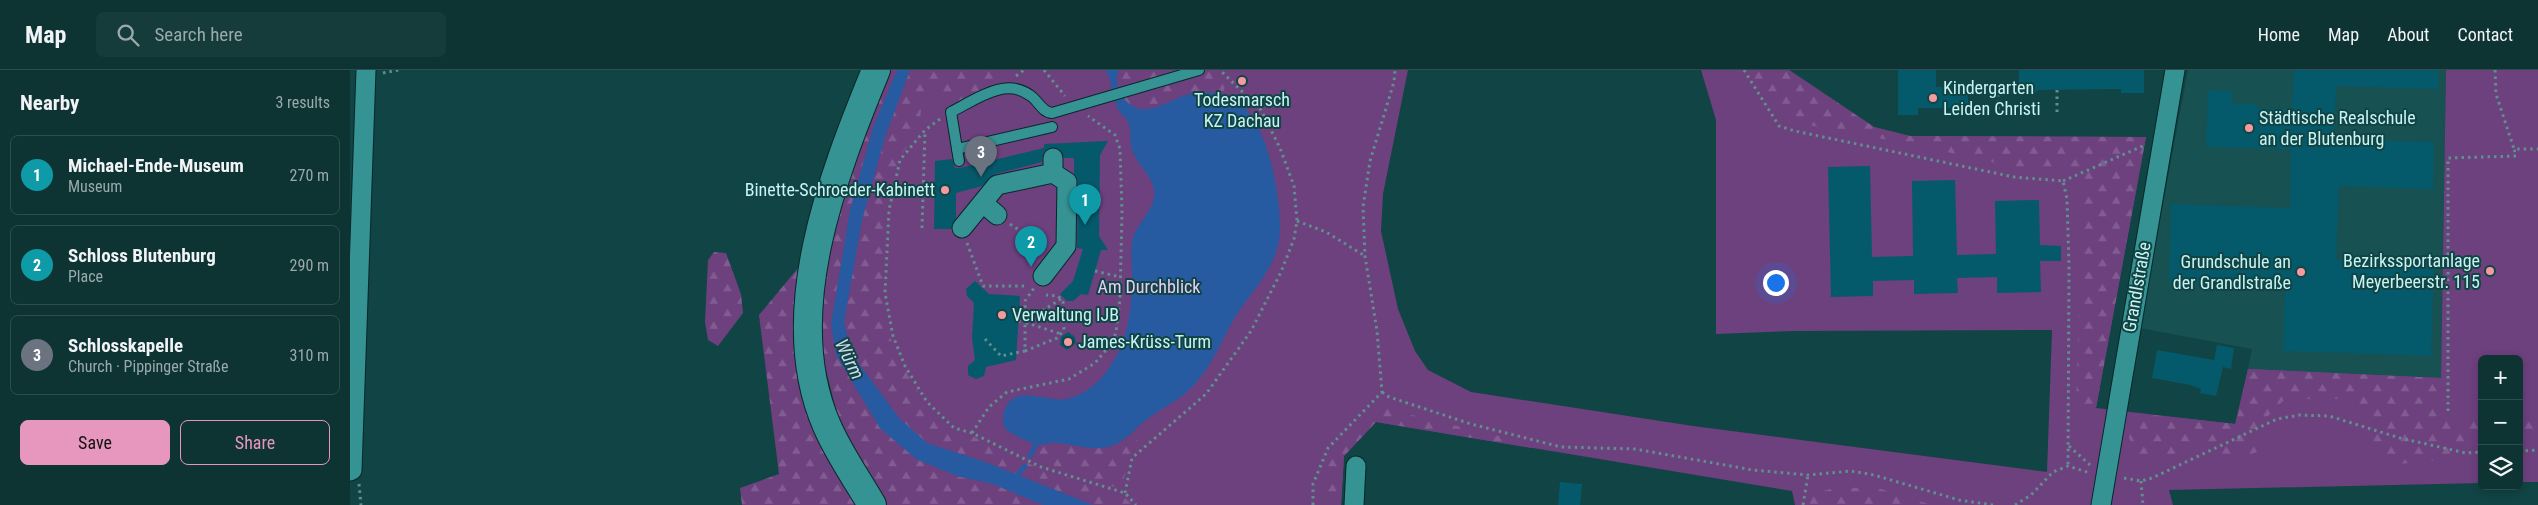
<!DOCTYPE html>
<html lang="en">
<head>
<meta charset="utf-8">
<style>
	:root { --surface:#0d3333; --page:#163b3b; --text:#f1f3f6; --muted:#9aaaac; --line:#2d4e4e; --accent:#e797bd }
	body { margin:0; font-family:"Roboto Condensed",sans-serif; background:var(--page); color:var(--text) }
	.controls { position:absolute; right:15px; bottom:15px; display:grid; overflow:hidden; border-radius:8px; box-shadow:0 2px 8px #0003 }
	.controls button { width:45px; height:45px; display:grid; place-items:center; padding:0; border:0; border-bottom:1px solid var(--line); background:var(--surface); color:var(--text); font:25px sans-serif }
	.you { position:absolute; left:1425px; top:212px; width:18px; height:18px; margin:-12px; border:4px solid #fff; border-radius:50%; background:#1a73e8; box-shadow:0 0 0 8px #1a73e833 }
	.badge { display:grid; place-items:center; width:32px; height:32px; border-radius:50%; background:var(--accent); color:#fff; font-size:16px; font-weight:700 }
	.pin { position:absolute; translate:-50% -41px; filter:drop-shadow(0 1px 2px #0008) }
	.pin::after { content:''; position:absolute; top:26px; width:18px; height:15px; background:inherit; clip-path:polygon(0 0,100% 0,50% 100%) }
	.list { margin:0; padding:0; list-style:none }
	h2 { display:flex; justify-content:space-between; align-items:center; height:65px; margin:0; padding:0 20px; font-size:21px }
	h2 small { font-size:16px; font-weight:400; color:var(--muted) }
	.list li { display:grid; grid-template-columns:32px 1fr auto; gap:15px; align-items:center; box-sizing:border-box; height:80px; margin:0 10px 10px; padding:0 10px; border:1px solid var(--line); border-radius:8px }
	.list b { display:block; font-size:19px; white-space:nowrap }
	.list p { margin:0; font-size:16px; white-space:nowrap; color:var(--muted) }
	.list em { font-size:16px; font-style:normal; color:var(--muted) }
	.actions { display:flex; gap:10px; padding:15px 20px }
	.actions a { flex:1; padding:11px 0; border:1px solid var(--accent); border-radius:8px; text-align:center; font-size:18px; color:var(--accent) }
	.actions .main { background:var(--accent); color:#111 }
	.icon { flex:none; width:28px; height:28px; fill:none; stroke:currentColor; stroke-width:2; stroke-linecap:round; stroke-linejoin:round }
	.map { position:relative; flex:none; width:2188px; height:435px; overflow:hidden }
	header { display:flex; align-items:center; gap:30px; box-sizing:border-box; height:70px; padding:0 25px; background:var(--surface); border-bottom:1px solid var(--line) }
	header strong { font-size:24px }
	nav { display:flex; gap:28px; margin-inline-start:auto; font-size:18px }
	.search { width:350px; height:45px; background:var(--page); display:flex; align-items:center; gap:12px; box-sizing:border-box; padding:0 18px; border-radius:8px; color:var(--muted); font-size:19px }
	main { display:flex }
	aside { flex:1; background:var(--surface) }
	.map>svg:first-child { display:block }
	.built { fill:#185152 }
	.green { fill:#6d407e }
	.forest { fill:url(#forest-firs) }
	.water { fill:#275ba1 }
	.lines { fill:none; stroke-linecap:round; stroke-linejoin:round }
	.stream { stroke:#275ba1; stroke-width:5 }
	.building { fill:#045a6b }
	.lane-casing { stroke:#0a2728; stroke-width:12 }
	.street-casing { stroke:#0a2728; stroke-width:21 }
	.secondary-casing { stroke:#0a2728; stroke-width:30 }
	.path { stroke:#608f8f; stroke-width:3; stroke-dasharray:2.5 4; stroke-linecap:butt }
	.lane { stroke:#359394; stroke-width:10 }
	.street { stroke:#359394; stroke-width:19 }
	.secondary { stroke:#359394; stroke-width:28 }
	.poi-dot { fill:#f49b9f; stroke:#144; stroke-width:2 }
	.labels { text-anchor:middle; stroke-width:4; stroke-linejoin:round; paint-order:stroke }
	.poi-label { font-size:18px; fill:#c9f3f3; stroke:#144; text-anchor:start }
	.park-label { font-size:18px; fill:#e9ccf4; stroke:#144 }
	.street-label { font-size:18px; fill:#c9f3f3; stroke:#144 }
	.water-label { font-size:19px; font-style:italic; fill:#cbd9ed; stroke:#144 }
</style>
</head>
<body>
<header>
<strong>Map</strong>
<div class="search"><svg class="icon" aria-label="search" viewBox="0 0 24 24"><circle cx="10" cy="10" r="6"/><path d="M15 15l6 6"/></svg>Search here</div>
<nav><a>Home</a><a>Map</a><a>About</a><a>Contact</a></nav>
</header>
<main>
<aside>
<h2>Nearby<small>3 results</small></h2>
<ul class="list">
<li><span class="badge" style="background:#0f9aa8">1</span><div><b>Michael-Ende-Museum</b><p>Museum</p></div><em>270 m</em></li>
<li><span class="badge" style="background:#0f9aa8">2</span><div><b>Schloss Blutenburg</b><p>Place</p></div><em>290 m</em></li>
<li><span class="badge" style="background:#6b7280">3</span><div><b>Schlosskapelle</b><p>Church · Pippinger Straße</p></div><em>310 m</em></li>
</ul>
<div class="actions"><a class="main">Save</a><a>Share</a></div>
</aside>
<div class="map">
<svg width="2188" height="435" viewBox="0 0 2188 435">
	<defs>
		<pattern id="forest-firs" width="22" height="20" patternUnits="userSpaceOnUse" patternTransform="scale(1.25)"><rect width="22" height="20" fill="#6d407e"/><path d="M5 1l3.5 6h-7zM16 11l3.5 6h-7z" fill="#805c91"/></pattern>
	</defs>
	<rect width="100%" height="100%" fill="#144"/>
	<!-- built -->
	<polygon class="built" points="1838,0 2096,0 2091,308 1898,299 1902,279 1790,258"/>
	<!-- green -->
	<polygon class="green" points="539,0 1058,0 1033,124 1031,161 1048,239 1065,281 1078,300 1121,322 1343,356 1697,402 1702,260 1443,261 1366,264 1366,50 1351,0 1439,0 1524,57 1560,66 1796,67 1746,338 1885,354 1898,299 2091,308 2096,0 2188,0 2188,412 2169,412 2169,289 2132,289 2132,413 1819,420 1823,435 1445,435 1442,421 1026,352 994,386 991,435 536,435 469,248"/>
	<!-- forest -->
	<g class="forest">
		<polygon points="539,0 547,0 524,55 500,140 481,254 566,389 607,406 643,414 693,435 536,435 490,356 469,272 472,216 498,101"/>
		<polygon points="560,0 646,0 651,9 600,40 594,34 591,18 573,21 569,59 549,88 536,140 532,224 540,267 553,297 575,334 603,360 622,366 688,398 774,427 782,435 743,435 635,392 577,373 549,348 501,283 494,252 512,150 535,67"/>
		<path d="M 769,0 L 882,0 L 883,1 L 875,16 L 873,24 C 860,23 848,22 835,25 C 814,29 782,55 770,22 C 767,14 766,8 769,0 Z"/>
		<polygon points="1399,0 1439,0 1524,57 1560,66 1796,67 1746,338 1726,338 1732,116 1711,99 1670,98 1560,74 1431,50"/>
		<polygon points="364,182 376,183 391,224 393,243 368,276 358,270 355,252 358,190"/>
		<polygon points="448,198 446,277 507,435 392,435 390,418 429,404 409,245"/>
		<polygon points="1898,299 2091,308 2091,350 2132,351 2132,371 2081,391 2039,395 2022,383 2025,350 2002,329 1935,329 1917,347 1910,381 1881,391 1848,374 1825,386 1790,387 1779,368 1784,343 1886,354"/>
		<polygon points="1029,337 1181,374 1182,378 1026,352 994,386 991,435 977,435 978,390 1010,355"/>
		<polygon points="2169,351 2188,352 2188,366 2169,366"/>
		<path d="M 784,362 L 789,376 L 781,387 L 770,419 L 685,389 L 691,375 C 709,368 738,381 761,376 C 769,374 778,366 784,362 Z"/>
		<polygon points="1487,417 1531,419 1582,435 1459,435 1463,424"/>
	</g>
	<!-- water -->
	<g class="water">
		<polygon points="547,0 560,0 535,67 512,150 494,252 501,283 549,348 577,373 635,392 743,435 693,435 643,414 607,406 566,389 530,358 486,285 481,254 500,140 524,55"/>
		<path d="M 756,0 L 769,0 C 762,16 774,36 791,39 C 810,41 828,24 846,23 C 860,22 874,22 886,30 C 917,50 930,122 930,157 C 931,192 905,217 887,244 C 872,268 863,296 842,317 C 830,330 814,337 800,347 C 787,356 778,369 764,375 C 746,383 725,374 707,373 C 701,372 695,375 690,375 C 684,375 658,363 655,358 C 652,353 653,346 654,341 C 665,312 696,333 716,329 C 735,325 751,311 761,295 C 780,266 782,235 782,201 C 782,192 780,181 782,172 C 785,154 807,139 804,120 C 801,104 787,94 782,80 C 779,72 782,60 778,52 C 776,47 770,44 768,39 C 762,26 762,12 756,0 Z"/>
	</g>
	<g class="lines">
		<!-- stream -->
		<g class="stream">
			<polyline points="680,386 686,374"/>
			<polyline points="663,410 675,396"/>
		</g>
	</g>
	<!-- building -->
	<g class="building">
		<polygon points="1548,0 1586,0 1586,17 1618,17 1618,38 1568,38 1568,45 1548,45"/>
		<polygon points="1669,0 1794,0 1794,23 1771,23 1771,19 1688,20 1683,25 1674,25 1669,19"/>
		<polygon points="1944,0 2088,0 2088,19 1986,16 1984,69 2084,72 2083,119 1989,116 1986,190 2084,193 2081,286 1933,281 1935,215 1819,212 1821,134 1940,138 1941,79 1856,77 1858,20 1882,21 1882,34 1904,34 1907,38 1942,39"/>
		<polygon points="758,71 750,85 749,166 758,180 751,180 738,225 731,224 723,231 717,231 710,224 723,211 733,179 727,178 728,112 724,104 724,88 714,88 708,78 697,79 693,83 692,92 645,104 632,116 606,123 606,148 601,159 584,159 585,91 602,89 605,98 610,98 694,78 694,74"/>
		<polygon points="1520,96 1522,187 1563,186 1562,111 1605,110 1607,185 1646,184 1645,131 1689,130 1690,175 1711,176 1711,191 1690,191 1691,222 1647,223 1647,207 1607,208 1608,223 1564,224 1564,210 1523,211 1523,226 1481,227 1478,97"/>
		<polygon points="625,211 639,224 670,226 666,290 636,297 634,306 626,309 618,305 618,296 625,290 622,268 624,233 617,226 616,219"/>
		<polygon points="718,262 725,267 726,273 717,280 710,275 711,267"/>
		<polygon points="1867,275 1884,278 1881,299 1873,297 1866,326 1850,323 1851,319 1840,315 1802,308 1807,280 1864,290"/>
		<polygon points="1210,412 1232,414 1230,435 1208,435"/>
	</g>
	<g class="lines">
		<defs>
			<g id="lane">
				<polyline points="607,79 702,57"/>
				<path d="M 609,91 L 601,42 C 625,30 656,6 681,26 C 689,32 692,42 702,43 L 849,0"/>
			</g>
			<g id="street">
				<polyline points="633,133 647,145"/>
				<polyline points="612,158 647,115 703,103 703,88"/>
				<polyline points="693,206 716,176 717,112 703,103"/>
				<polyline points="0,401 2,400 16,0"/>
				<polyline points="1004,435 1006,396"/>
				<polyline points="1751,435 1825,0"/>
			</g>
			<path id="secondary" d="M 522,435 C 507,409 489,384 477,356 C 428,245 483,105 526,0"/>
		</defs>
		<!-- lane casing -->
		<use href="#lane" class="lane-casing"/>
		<!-- street casing -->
		<use href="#street" class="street-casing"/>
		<!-- secondary casing -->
		<use href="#secondary" class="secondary-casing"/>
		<!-- path -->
		<g class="path">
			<polyline points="694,0 715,26"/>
			<polyline points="1394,0 1429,56 1445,61 1664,107 1713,111 1717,129 1719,196 1718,396"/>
			<polyline points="2145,0 2146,24 2164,79"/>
			<polyline points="33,3 49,0"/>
			<polyline points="666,6 674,0"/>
			<polyline points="1707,20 1707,46"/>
			<polyline points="1648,46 1648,14"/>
			<polyline points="590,49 575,60 550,90 539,140 535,223 543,266 555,296 577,332 604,358 622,363 691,397 775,423 786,435"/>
			<polyline points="1713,111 1795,75"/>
			<polyline points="947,151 976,162 1015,186"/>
			<polyline points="660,154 694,177"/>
			<polyline points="572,158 575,61"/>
			<polyline points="617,173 633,216 678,216"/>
			<polyline points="745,201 770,207"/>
			<polyline points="711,229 674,252 711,264"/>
			<polyline points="668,251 674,252"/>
			<polyline points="635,269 651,286 675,281 675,231 684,218"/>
			<polyline points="675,281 707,268 714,260 713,232 708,226 696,225"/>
			<polyline points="1032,322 1039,327 1121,354 1211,377 1285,379 1403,400 1458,405 1501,401 1524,405 1609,430 1643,435"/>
			<polyline points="2098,341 2098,88 2166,86 2164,79 2188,79"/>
			<polyline points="622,363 639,337 657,322 719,309 745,293 762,273 766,262 770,229 772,142 770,79 765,65 738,46"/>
			<polyline points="1719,376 1740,395"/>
			<polyline points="2169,381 2188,380"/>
			<polyline points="1774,408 1791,411 1802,408 1927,349 1950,345 1979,346 2050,368 2116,383 2132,382"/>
			<polyline points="1791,411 1793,435"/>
			<polyline points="9,414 11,435"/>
			<polyline points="775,423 782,388 856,324 901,261 931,202 944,169 947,151 944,116 930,78 911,40 870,0"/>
			<polyline points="963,435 963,414 978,378 1032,322 1027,261 1015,186 1013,137 1020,91 1044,12 1045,0"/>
			<polyline points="1453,435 1458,405"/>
			<polyline points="1665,435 1681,425 1703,402 1718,396 1740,403"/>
		</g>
		<!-- lane -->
		<use href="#lane" class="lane"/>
		<!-- street -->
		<use href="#street" class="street"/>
		<!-- secondary -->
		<use href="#secondary" class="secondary"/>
	</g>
	<!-- markers -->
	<g class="poi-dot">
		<circle cx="892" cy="11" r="5"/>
		<circle cx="1583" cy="28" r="5"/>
		<circle cx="1899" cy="58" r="5"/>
		<circle cx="595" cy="120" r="5"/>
		<circle cx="2140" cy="201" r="5"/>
		<circle cx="1951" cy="202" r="5"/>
		<circle cx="652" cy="245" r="5"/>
		<circle cx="718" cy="272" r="5"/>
	</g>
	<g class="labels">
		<!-- poi labels -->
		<g class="poi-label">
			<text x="1593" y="24">Kindergarten<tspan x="1593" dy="21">Leiden Christi</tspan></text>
			<text x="892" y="36" text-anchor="middle">Todesmarsch<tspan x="892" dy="21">KZ Dachau</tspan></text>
			<text x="1909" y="54">Städtische Realschule<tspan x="1909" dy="21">an der Blutenburg</tspan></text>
			<text x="585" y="126" text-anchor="end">Binette-Schroeder-Kabinett</text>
			<text x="2130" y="197" text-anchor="end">Bezirkssportanlage<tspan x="2130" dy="21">Meyerbeerstr. 115</tspan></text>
			<text x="1941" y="198" text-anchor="end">Grundschule an<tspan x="1941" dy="21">der Grandlstraße</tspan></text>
			<text x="662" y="251">Verwaltung IJB</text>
			<text x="728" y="278">James-Krüss-Turm</text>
		</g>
		<!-- park labels -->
		<g class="park-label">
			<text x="799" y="223">Am Durchblick</text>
		</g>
		<!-- street labels -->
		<g class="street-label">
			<text transform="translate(1787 217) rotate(-80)" y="6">Grandlstraße</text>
		</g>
		<!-- water labels -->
		<g class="water-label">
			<text transform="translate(500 289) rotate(64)" y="7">Würm</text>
		</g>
	</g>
</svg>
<div class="controls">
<button>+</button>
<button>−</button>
<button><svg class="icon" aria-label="layers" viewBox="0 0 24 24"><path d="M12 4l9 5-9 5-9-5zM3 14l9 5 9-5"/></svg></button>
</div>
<div class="you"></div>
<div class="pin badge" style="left:735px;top:155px;background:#0f9aa8">1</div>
<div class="pin badge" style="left:681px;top:197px;background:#0f9aa8">2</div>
<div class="pin badge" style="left:631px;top:107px;background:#6b7280">3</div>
</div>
</main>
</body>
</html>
